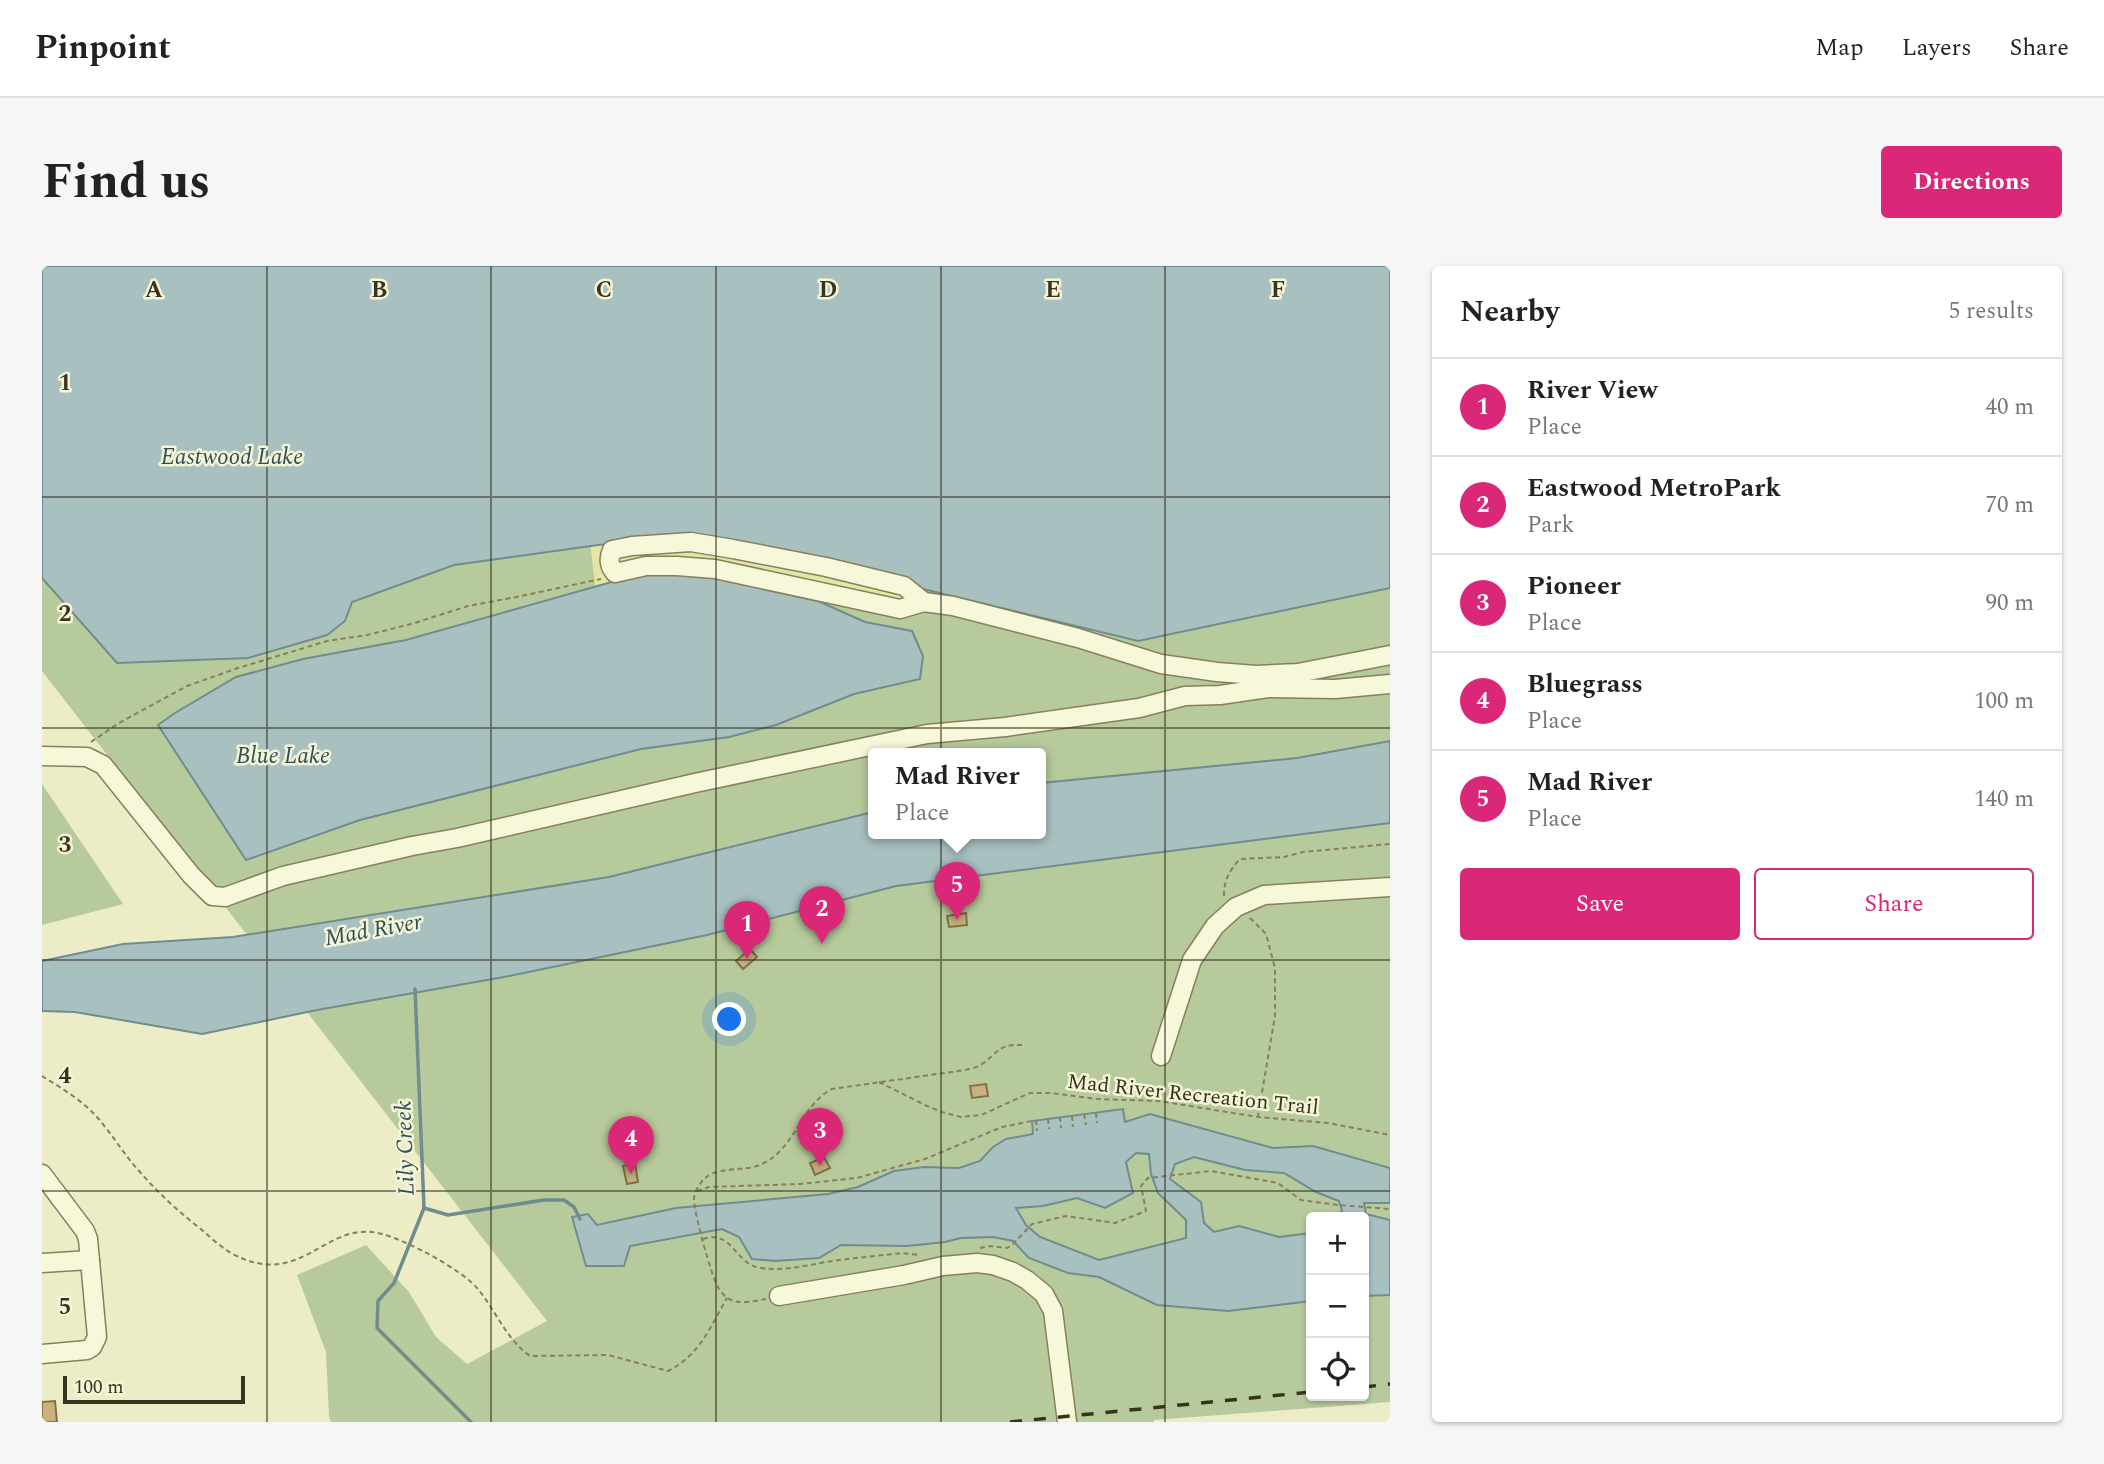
<!DOCTYPE html>
<html lang="en">
<head>
<meta charset="utf-8">
<style>
	:root { --surface:#fff; --page:#f6f6f6; --text:#222; --muted:#767676; --line:#e0e0e0; --accent:#db2777 }
	body { margin:0; font-family:Spectral,serif; background:var(--page); color:var(--text) }
	.controls { position:absolute; right:21px; bottom:21px; display:grid; overflow:hidden; border-radius:7px; box-shadow:0 2px 5px #0004 }
	.controls button { width:63px; height:63px; display:grid; place-items:center; padding:0; border:0; border-bottom:2px solid var(--line); background:var(--surface); color:var(--text); font:35px sans-serif }
	.scale { position:absolute; left:21px; bottom:18px; width:182px; box-sizing:border-box; padding-left:7px; border:4px solid #383220; border-top:0; font-size:19px; line-height:24px; white-space:nowrap; color:#383220; -webkit-text-stroke:5px #f4f4d6; paint-order:stroke }
	.you { position:absolute; left:688px; top:754px; width:24px; height:24px; margin:-18px; border:5px solid #fff; border-radius:50%; background:#1a73e8; box-shadow:0 0 0 10px #1a73e833 }
	.badge { display:grid; place-items:center; width:46px; height:46px; border-radius:50%; background:var(--accent); color:#fff; font-size:23px; font-weight:700 }
	.pin { position:absolute; translate:-50% -58px; filter:drop-shadow(0 2px 4px #0008) }
	.pin::after { content:''; position:absolute; top:37px; width:24px; height:21px; background:inherit; clip-path:polygon(0 0,100% 0,50% 100%) }
	.popup { position:absolute; left:826px; top:482px; width:178px; height:91px; box-sizing:border-box; display:grid; place-content:center; border-radius:7px; background:var(--surface); filter:drop-shadow(0 2px 5px #0005); font-size:23px; white-space:nowrap; color:var(--muted) }
	.popup b { font-size:26px; color:var(--text) }
	.popup::after { content:''; position:absolute; left:50%; top:100%; margin-left:-14px; border:14px solid transparent; border-top-color:var(--surface) }
	.list { margin:0; padding:0; list-style:none }
	h2 { display:flex; justify-content:space-between; align-items:center; height:91px; margin:0; padding:0 28px; font-size:30px }
	h2 small { font-size:23px; font-weight:400; color:var(--muted) }
	.list li { display:grid; grid-template-columns:46px 1fr auto; gap:21px; align-items:center; box-sizing:border-box; height:98px; padding:0 28px; border-top:2px solid var(--line) }
	.list b { display:block; font-size:26px; white-space:nowrap }
	.list p { margin:0; font-size:23px; white-space:nowrap; color:var(--muted) }
	.list em { font-size:23px; font-style:normal; color:var(--muted) }
	.actions { display:flex; gap:14px; padding:21px 28px }
	.actions a { flex:1; padding:16px 0; border:2px solid var(--accent); border-radius:7px; text-align:center; font-size:24px; color:var(--accent) }
	.actions .main { background:var(--accent); color:#fff }
	.icon { flex:none; width:38px; height:38px; fill:none; stroke:currentColor; stroke-width:2; stroke-linecap:round; stroke-linejoin:round }
	.map { position:relative; flex:none; width:1348px; height:1156px; overflow:hidden; border-radius:7px }
	header { display:flex; align-items:center; gap:42px; box-sizing:border-box; height:98px; padding:0 35px; background:var(--surface); border-bottom:2px solid var(--line) }
	header strong { font-size:33px }
	nav { display:flex; gap:38px; margin-inline-start:auto; font-size:24px }
	.intro { display:flex; align-items:center; justify-content:space-between; box-sizing:border-box; height:168px; padding:0 42px }
	h1 { margin:0; font-size:49px }
	.button { padding:18px 32px; border-radius:7px; background:var(--accent); color:#fff; font-size:24px; font-weight:700 }
	main { display:flex; gap:42px; padding:0 42px }
	aside { flex:1; background:var(--surface); border-radius:7px; box-shadow:0 2px 5px #0004 }
	.map>svg:first-child { display:block }
	.green { fill:#b7ca9b; fill-rule:evenodd }
	.sand { fill:#e4e6a6 }
	.water { fill:#a8c0c0; stroke:#6f8d8e; stroke-width:2; fill-rule:evenodd }
	.lines { fill:none; stroke-linecap:round; stroke-linejoin:round }
	.stream { stroke:#6f8d8e; stroke-width:3.5 }
	.building { fill:#c8b37f; stroke:#847044; stroke-width:2 }
	.minor-casing { stroke:#877f5d; stroke-width:21 }
	.path { stroke:#877f5d; stroke-width:2; stroke-dasharray:5 3.5; stroke-linecap:butt }
	.minor { stroke:#f7f7da; stroke-width:18 }
	.rail { stroke:#383220; stroke-width:3.5; stroke-dasharray:12 12; stroke-linecap:butt }
	.grid { fill:none; stroke:#383220; stroke-width:2; stroke-opacity:0.55 }
	.labels { text-anchor:middle; stroke-width:5; stroke-linejoin:round; paint-order:stroke }
	.street-label { font-size:21px; fill:#383220; stroke:#f4f4d6 }
	.water-label { font-size:23px; font-style:italic; fill:#304e57; stroke:#f4f4d6 }
	.grid-label { font-size:23px; text-anchor:middle; font-weight:bold; fill:#383220; stroke:#f4f4d6; stroke-width:5; stroke-linejoin:round; paint-order:stroke }
</style>
</head>
<body>
<header>
<strong>Pinpoint</strong>
<nav><a>Map</a><a>Layers</a><a>Share</a></nav>
</header>
<div class="intro"><h1>Find us</h1><a class="button">Directions</a></div>
<main>
<div class="map">
<svg width="1348" height="1156" viewBox="0 0 1348 1156">
	<rect width="100%" height="100%" fill="#ececc7"/>
	<!-- green -->
	<g class="green">
		<path d="M 0,0 L 1348,0 L 1348,1136 L 1112,1154 L 1112,1156 L 289,1156 L 287,1150 L 284,1086 L 255,1009 L 324,979 L 367,1026 L 394,1071 L 425,1098 L 505,1055 L 0,405 ZM 831,488 L 999,488 L 999,568 L 831,568 ZM 1269,951 L 1322,951 L 1322,1130 L 1269,1130 Z"/>
		<polygon points="0,518 81,638 0,659"/>
	</g>
	<!-- sand -->
	<polygon class="sand" points="615,269 867,315 855,353 662,312 630,308 553,319 548,275"/>
	<!-- water -->
	<g class="water">
		<polygon points="0,0 1348,0 1348,322 1096,375 873,321 648,272 556,279 412,299 310,336 303,355 285,369 206,392 75,397 0,312"/>
		<polygon points="642,304 776,335 823,356 870,365 881,390 878,413 812,428 734,459 687,471 599,483 318,554 204,594 116,459 133,447 194,411 261,393 364,374 598,308"/>
		<polygon points="1348,475 1348,557 854,620 665,669 462,711 275,744 160,768 33,746 0,745 0,695 81,678 191,671 567,611 831,546 831,568 999,568 999,517 1255,492"/>
		<path d="M 1081,843 L 1083,856 L 1108,848 L 1231,882 L 1271,880 L 1348,902 L 1348,937 L 1322,937 L 1324,948 L 1348,954 L 1348,1029 L 1322,1030 L 1322,951 L 1292,951 L 1300,945 L 1297,935 L 1274,926 L 1242,907 L 1203,904 L 1152,891 L 1133,898 L 1128,913 L 1159,936 L 1162,957 L 1172,966 L 1197,960 L 1237,971 L 1269,967 L 1269,1035 L 1186,1045 L 1115,1039 L 1057,1011 L 1026,1007 L 987,992 L 971,975 L 951,971 L 919,972 L 903,976 L 865,980 L 799,979 L 777,992 L 733,995 L 710,993 L 697,971 L 680,963 L 588,980 L 582,1000 L 544,1000 L 530,951 L 546,948 L 555,959 L 634,942 L 786,928 L 816,921 L 852,905 L 882,901 L 917,902 L 938,895 L 951,881 L 964,873 L 991,868 L 990,855 ZM 1094,887 L 1107,888 L 1109,908 L 1116,927 L 1144,954 L 1144,972 L 1057,994 L 998,971 L 984,959 L 974,942 L 1001,940 L 1035,932 L 1063,942 L 1091,927 L 1084,896 Z"/>
	</g>
	<g class="lines">
		<!-- stream -->
		<g class="stream">
			<polyline points="373,723 382,942 352,1017 336,1035 335,1062 429,1156"/>
			<polyline points="382,942 406,949 502,934 522,934 532,941 538,953"/>
		</g>
	</g>
	<!-- building -->
	<g class="building">
		<polygon points="924,647 925,659 907,661 905,650"/>
		<polygon points="708,683 715,691 701,703 694,695"/>
		<polygon points="944,818 946,830 930,832 928,820"/>
		<polygon points="782,891 788,902 773,909 768,897"/>
		<polygon points="593,898 596,916 585,918 581,900"/>
		<polygon points="13,1135 15,1156 0,1156 0,1136"/>
	</g>
	<g class="lines">
		<defs>
			<g id="minor">
				<path d="M 882,336 L 862,320 L 784,301 L 691,283 L 649,276 L 590,280 L 570,284 C 566,293 567,300 573,307 L 604,300 L 635,300 L 673,303 L 858,343 L 882,336 L 911,340 L 1036,372 L 1119,398 L 1175,406 L 1214,409 L 1256,407 L 1348,389"/>
				<polyline points="0,490 45,491 61,499 149,609 170,630 183,631 241,610 370,580 415,572 653,517 885,468 963,461 1097,442 1143,430 1178,429 1226,422 1293,423 1348,418"/>
				<polyline points="1119,790 1150,694 1173,660 1194,641 1222,629 1348,621"/>
				<polyline points="0,908 43,965 46,973 55,1071 50,1081 45,1084 0,1088"/>
				<polyline points="0,997 48,994"/>
				<polyline points="737,1030 862,1009 901,1000 935,997 951,999 971,1006 985,1014 1002,1028 1011,1045 1025,1156"/>
			</g>
		</defs>
		<!-- minor casing -->
		<use href="#minor" class="minor-casing"/>
		<!-- path -->
		<g class="path">
			<polyline points="49,476 77,457 145,420 196,402 285,375 325,369 369,358 426,340 474,331 559,313"/>
			<path d="M 1182,630 C 1182,614 1187,605 1198,593 L 1242,591 L 1261,586 L 1348,578"/>
			<polyline points="1208,652 1224,668 1233,702 1233,750 1216,850"/>
			<path d="M 0,810 C 18,821 41,835 55,851 C 71,869 82,889 98,906 C 117,928 137,946 160,964 C 169,972 179,981 189,987 C 261,1026 282,952 340,968 C 366,975 419,1003 436,1023 C 454,1045 464,1073 488,1090 L 566,1089 L 626,1105 C 658,1089 668,1061 685,1032"/>
			<polyline points="837,816 885,840 900,846 919,851 939,849 988,827 1009,827 1055,833 1117,835 1216,851 1286,857 1348,869"/>
			<polyline points="1054,847 1055,857"/>
			<polyline points="1042,848 1044,859"/>
			<polyline points="1030,850 1031,861"/>
			<polyline points="1018,851 1019,862"/>
			<polyline points="1006,853 1007,863"/>
			<polyline points="994,854 995,865"/>
			<polyline points="655,925 667,921 758,918 815,912 883,893 960,861 990,855"/>
			<path d="M 661,973 C 691,963 693,999 719,1002 C 741,1005 763,1000 784,996 C 809,992 835,990 860,987 L 877,989"/>
			<polyline points="938,982 947,980 965,982 970,979 990,958 1024,950 1073,957 1104,945 1099,920 1106,912 1169,905 1236,917 1259,934 1296,939 1348,943"/>
			<path d="M 724,1033 C 712,1035 698,1039 687,1033 C 682,1030 678,1025 676,1021 C 669,1009 652,947 652,933 C 652,928 655,922 658,918 C 671,897 702,908 722,897 C 754,881 759,839 790,823 L 923,804 C 929,802 935,802 940,798 C 957,786 956,778 980,779"/>
		</g>
		<!-- minor -->
		<use href="#minor" class="minor"/>
		<!-- rail -->
		<g class="rail">
			<polyline points="1322,1121 1348,1118"/>
			<polyline points="968,1156 1269,1126"/>
		</g>
	</g>
	<!-- grid -->
	<path class="grid" d="M 225,0 L 225,1156M 449,0 L 449,1156M 674,0 L 674,1156M 899,0 L 899,1156M 1123,0 L 1123,1156M 0,231 L 1348,231M 0,462 L 1348,462M 0,694 L 1348,694M 0,925 L 1348,925"/>
	<g class="labels">
		<!-- street labels -->
		<g class="street-label">
			<text transform="translate(1151 828) rotate(6)" y="7">Mad River Recreation Trail</text>
		</g>
		<!-- water labels -->
		<g class="water-label">
			<text x="190" y="198">Eastwood Lake</text>
			<text x="241" y="497">Blue Lake</text>
			<text transform="translate(331 663) rotate(-10)" y="8">Mad River</text>
			<text transform="translate(362 882) rotate(-92)" y="8">Lily Creek</text>
		</g>
	</g>
	<g class="grid-label">
		<text x="112" y="31">A</text>
		<text x="337" y="31">B</text>
		<text x="562" y="31">C</text>
		<text x="786" y="31">D</text>
		<text x="1011" y="31">E</text>
		<text x="1236" y="31">F</text>
		<text x="23" y="124">1</text>
		<text x="23" y="355">2</text>
		<text x="23" y="586">3</text>
		<text x="23" y="817">4</text>
		<text x="23" y="1048">5</text>
	</g>
</svg>
<div class="controls">
<button>+</button>
<button>−</button>
<button><svg class="icon" aria-label="locate" viewBox="0 0 24 24"><circle cx="12" cy="12" r="6"/><path d="M12 2v4M12 18v4M2 12h4M18 12h4"/></svg></button>
</div>
<div class="scale">100 m</div>
<div class="you"></div>
<div class="pin badge" style="left:705px;top:693px">1</div>
<div class="pin badge" style="left:780px;top:678px">2</div>
<div class="pin badge" style="left:778px;top:900px">3</div>
<div class="pin badge" style="left:589px;top:908px">4</div>
<div class="pin badge" style="left:915px;top:654px">5</div>
<div class="popup"><b>Mad River</b>Place</div>
</div>
<aside>
<h2>Nearby<small>5 results</small></h2>
<ul class="list">
<li><span class="badge">1</span><div><b>River View</b><p>Place</p></div><em>40 m</em></li>
<li><span class="badge">2</span><div><b>Eastwood MetroPark</b><p>Park</p></div><em>70 m</em></li>
<li><span class="badge">3</span><div><b>Pioneer</b><p>Place</p></div><em>90 m</em></li>
<li><span class="badge">4</span><div><b>Bluegrass</b><p>Place</p></div><em>100 m</em></li>
<li><span class="badge">5</span><div><b>Mad River</b><p>Place</p></div><em>140 m</em></li>
</ul>
<div class="actions"><a class="main">Save</a><a>Share</a></div>
</aside>
</main>
</body>
</html>
